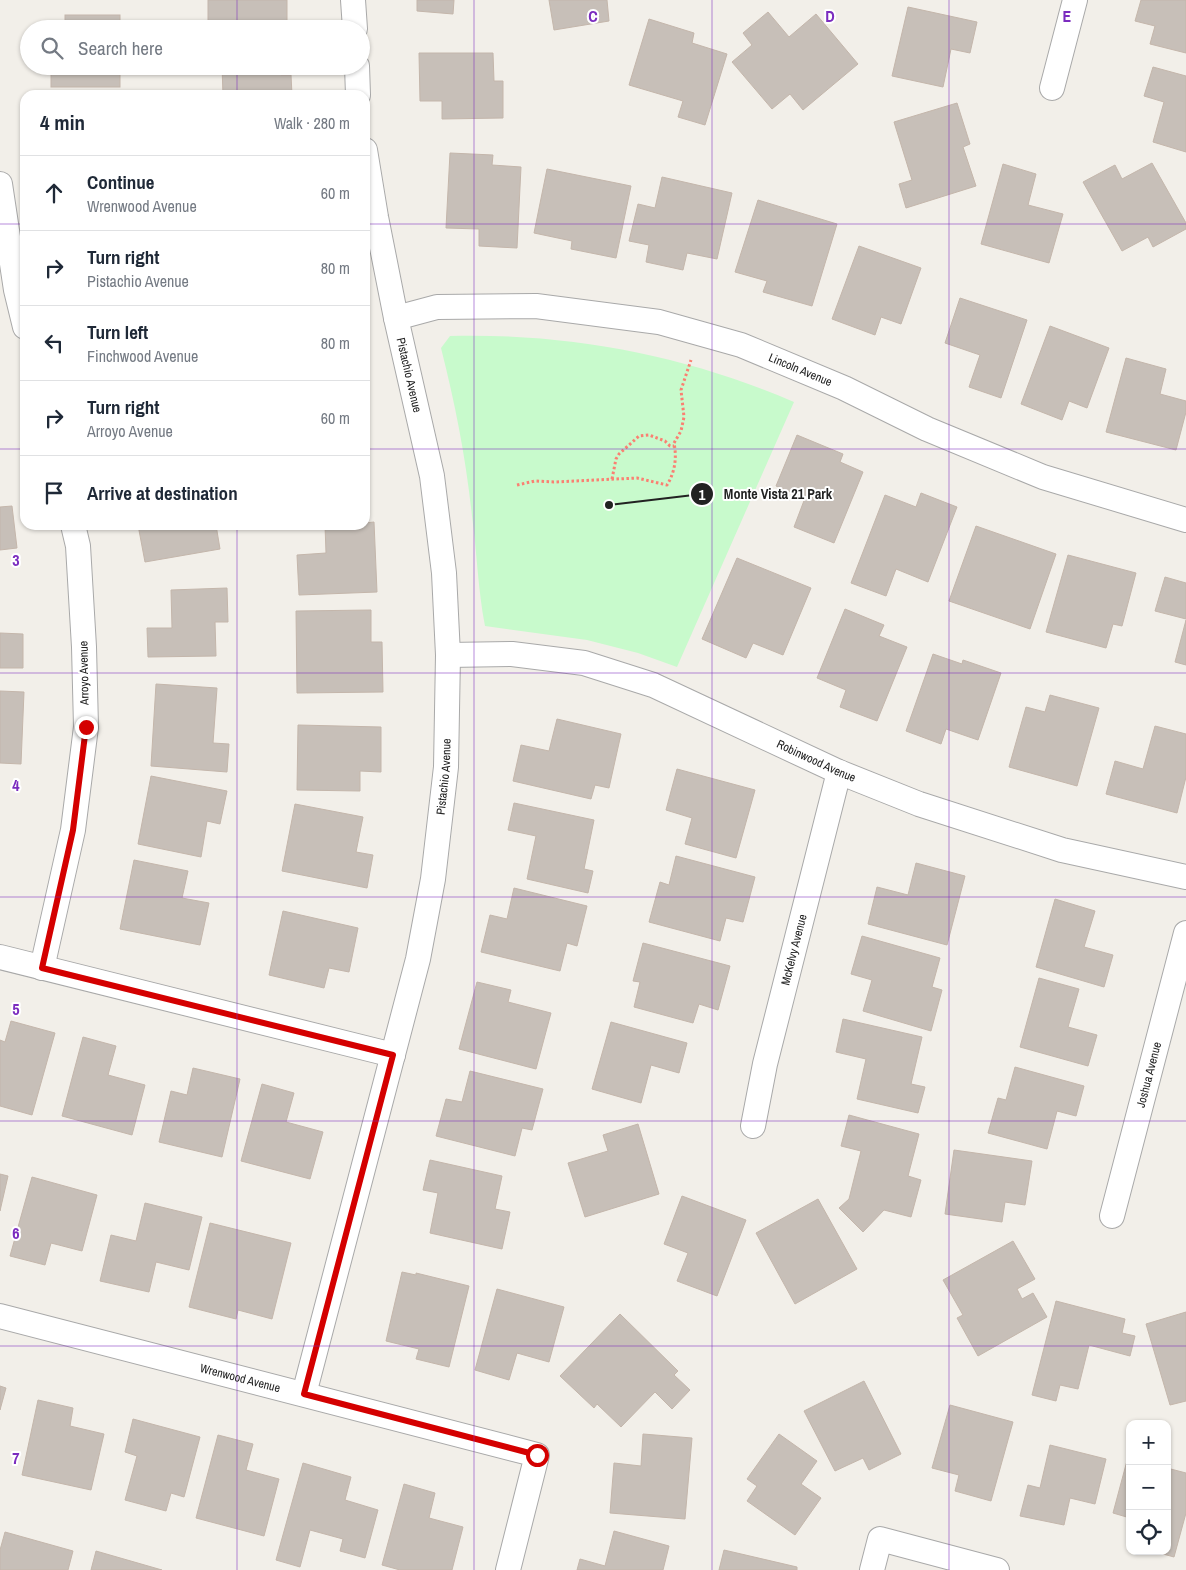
<!DOCTYPE html>
<html lang="en">
<head>
<meta charset="utf-8">
<style>
	:root { --surface:#fff; --page:#f6f6f7; --text:#1f2937; --muted:#747a83; --line:#e0e1e3 }
	body { margin:0; font-family:"Archivo Narrow",sans-serif; background:var(--page); color:var(--text) }
	.controls { position:absolute; right:15px; bottom:15px; display:grid; overflow:hidden; border-radius:10px; box-shadow:0 1px 4px #0004 }
	.controls button { width:45px; height:45px; display:grid; place-items:center; padding:0; border:0; border-bottom:1px solid var(--line); background:var(--surface); color:var(--text); font:25px sans-serif }
	.stop { position:absolute; width:15px; height:15px; margin:-11px; border:4px solid #d40000; border-radius:50%; background:#fff }
	.stop.end { background:#d40000; border-color:#fff; box-shadow:0 1px 5px #0008 }
	.list { margin:0; padding:0; list-style:none }
	h2 { display:flex; justify-content:space-between; align-items:center; height:65px; margin:0; padding:0 20px; font-size:21px }
	h2 small { font-size:16px; font-weight:400; color:var(--muted) }
	.list li { display:grid; grid-template-columns:32px 1fr auto; gap:15px; align-items:center; box-sizing:border-box; height:75px; padding:0 20px; border-top:1px solid var(--line) }
	.list b { display:block; font-size:19px; white-space:nowrap }
	.list p { margin:0; font-size:16px; white-space:nowrap; color:var(--muted) }
	.list em { font-size:16px; font-style:normal; color:var(--muted) }
	.icon { flex:none; width:28px; height:28px; fill:none; stroke:currentColor; stroke-width:2; stroke-linecap:round; stroke-linejoin:round }
	.map { position:relative; flex:none; width:1186px; height:1570px; overflow:hidden }
	.search { position:absolute; background:var(--surface); box-shadow:0 1px 4px #0004; left:20px; top:20px; width:350px; height:55px; display:flex; align-items:center; gap:12px; box-sizing:border-box; padding:0 18px; border-radius:28px; color:var(--muted); font-size:19px }
	.panel { position:absolute; background:var(--surface); box-shadow:0 1px 4px #0004; left:20px; top:90px; width:350px; height:440px; border-radius:15px }
	.map>svg:first-child { display:block }
	.park { fill:#c8facc }
	.building { fill:#c7bfb8; stroke:#c4b6ab }
	.lines { fill:none; stroke-linecap:round; stroke-linejoin:round }
	.minor-casing { stroke:#a9a9a9; stroke-width:26 }
	.path { stroke:#fa8072; stroke-width:3; stroke-dasharray:2.5 2.5; stroke-linecap:butt }
	.minor { stroke:#fff; stroke-width:24 }
	.route { stroke:#d40000; stroke-width:6 }
	.grid { fill:none; stroke:#7b2cbf; stroke-width:1; stroke-opacity:0.55 }
	.labels { text-anchor:middle; stroke-width:4; stroke-linejoin:round; paint-order:stroke }
	.street-label { font-size:12px; fill:#222; stroke:#fff }
	.grid-label { font-size:16px; text-anchor:middle; font-weight:bold; fill:#7b2cbf; stroke:#fff; stroke-width:4; stroke-linejoin:round; paint-order:stroke }
	.leader { fill:none; stroke:#222; stroke-width:2 }
	.callout-dot { fill:#222; stroke:#fff; stroke-width:2 }
	.mark-label { font-size:15px; text-anchor:middle; font-weight:bold; fill:#fff }
	.callout-label { font-size:14px; text-anchor:middle; font-weight:bold; fill:#222; stroke:#fff; stroke-width:4; stroke-linejoin:round; paint-order:stroke }
</style>
</head>
<body>
<div class="map">
<svg width="1186" height="1570" viewBox="0 0 1186 1570">
	<rect width="100%" height="100%" fill="#f2efe9"/>
	<!-- park -->
	<path class="park" d="M 450,336 C 569,333 685,355 794,402 L 677,667 L 638,653 L 587,640 L 485,626 C 478,590 477,553 472,516 C 466,459 455,403 441,348 Z"/>
	<!-- building -->
	<g class="building">
		<rect x="208" y="0" width="79" height="29"/>
		<polygon points="417,0 454,0 453,14 417,11"/>
		<polygon points="549,0 607,0 609,21 554,30"/>
		<polygon points="1141,0 1186,0 1186,53 1150,44 1155,26 1135,21"/>
		<polygon points="908,7 977,22 970,53 951,49 943,87 892,76"/>
		<polygon points="768,12 789,37 816,14 858,64 803,110 790,94 772,109 732,62 752,45 743,33"/>
		<rect x="65" y="15" width="55" height="14"/>
		<polygon points="649,19 694,33 692,43 727,54 705,125 678,117 683,101 629,85"/>
		<polygon points="419,53 493,53 494,81 503,81 503,118 442,119 442,101 420,101"/>
		<rect x="51" y="66" width="69" height="21"/>
		<polygon points="222,66 281,66 281,75 291,75 292,95 223,95"/>
		<polygon points="1153,67 1186,76 1186,152 1153,142 1164,102 1144,96"/>
		<polygon points="957,103 970,144 963,147 976,186 906,208 899,184 912,180 894,122"/>
		<polygon points="450,153 493,155 492,165 521,167 517,248 479,246 479,229 446,228"/>
		<polygon points="1152,163 1186,223 1186,229 1153,247 1148,237 1122,251 1083,182 1115,165 1122,179"/>
		<polygon points="1003,164 1036,174 1028,205 1063,214 1049,263 981,244"/>
		<polygon points="547,169 631,186 616,258 571,249 572,241 534,233"/>
		<polygon points="662,177 732,193 717,259 687,253 683,270 646,262 649,245 629,241 638,204 655,208"/>
		<polygon points="758,200 837,224 812,306 763,292 767,281 735,272"/>
		<polygon points="859,246 921,268 901,324 881,317 875,335 832,319"/>
		<polygon points="960,298 1027,320 1001,398 969,387 980,355 945,343"/>
		<polygon points="1050,326 1109,348 1087,408 1069,401 1062,420 1021,404"/>
		<polygon points="1126,358 1166,369 1160,394 1186,401 1186,412 1176,450 1106,432"/>
		<polygon points="797,435 843,454 840,462 863,472 834,543 794,527 805,498 776,486"/>
		<polygon points="921,493 957,507 928,582 896,569 886,596 851,583 885,495 916,507"/>
		<polygon points="12,506 17,548 0,550 0,507"/>
		<polygon points="374,522 377,592 299,595 297,555 326,553 325,525 365,525 365,523"/>
		<polygon points="138,525 216,525 220,549 145,562"/>
		<polygon points="976,526 1056,554 1030,629 949,601"/>
		<polygon points="1068,555 1136,573 1122,626 1113,624 1106,648 1046,632"/>
		<polygon points="737,558 811,588 783,655 753,643 746,658 702,639"/>
		<polygon points="1165,577 1186,583 1186,619 1155,611"/>
		<polygon points="227,588 228,622 215,622 216,656 148,657 147,628 172,628 171,590"/>
		<polygon points="845,609 884,625 879,636 907,647 877,721 840,707 846,690 817,678"/>
		<polygon points="371,610 371,642 382,642 383,692 297,693 296,611"/>
		<polygon points="1186,620 1186,665 1175,662"/>
		<polygon points="0,633 23,634 23,668 0,668"/>
		<polygon points="933,654 962,664 963,660 1001,673 978,740 946,729 941,744 906,731"/>
		<polygon points="156,684 217,688 213,743 229,744 227,772 151,766"/>
		<polygon points="0,691 24,692 21,764 0,763"/>
		<polygon points="1050,695 1099,708 1077,786 1009,767 1026,707 1045,712"/>
		<polygon points="557,719 621,734 609,788 595,785 591,799 513,781 521,745 549,751"/>
		<polygon points="298,725 381,727 381,772 360,771 360,791 297,790"/>
		<polygon points="1155,726 1186,734 1186,777 1177,813 1106,794 1115,761 1143,769"/>
		<polygon points="677,769 755,790 736,858 685,844 692,818 666,810"/>
		<polygon points="151,776 227,791 220,824 207,821 201,857 138,844"/>
		<polygon points="514,803 594,820 584,869 593,871 588,893 527,879 536,836 508,830"/>
		<polygon points="295,804 363,817 356,852 373,855 367,888 282,871"/>
		<polygon points="676,856 755,877 743,922 726,918 720,941 649,922 660,882 669,885"/>
		<polygon points="134,860 188,871 182,898 209,903 200,945 120,929"/>
		<polygon points="916,863 965,876 947,945 868,924 877,887 908,895"/>
		<polygon points="514,888 587,906 577,946 567,943 560,971 481,952 490,915 507,919"/>
		<polygon points="1055,899 1095,911 1084,947 1113,955 1104,987 1036,967"/>
		<polygon points="283,911 358,928 349,972 329,968 324,988 269,975"/>
		<polygon points="862,936 940,958 932,987 942,990 931,1031 863,1011 872,980 851,974"/>
		<polygon points="643,943 730,966 718,1010 699,1004 693,1023 634,1007 640,982 633,981"/>
		<polygon points="1039,978 1079,989 1068,1027 1097,1035 1088,1066 1020,1047"/>
		<polygon points="477,982 511,990 508,1002 551,1013 536,1069 459,1049"/>
		<polygon points="843,1019 922,1037 911,1084 925,1087 918,1113 857,1099 866,1059 836,1052"/>
		<polygon points="11,1021 55,1033 32,1115 0,1106 0,1040 5,1042"/>
		<polygon points="611,1022 687,1043 679,1073 651,1065 641,1103 592,1089"/>
		<polygon points="83,1037 116,1046 108,1075 145,1085 132,1135 62,1116"/>
		<polygon points="1015,1067 1084,1086 1076,1116 1057,1111 1047,1149 988,1133 998,1098 1006,1100"/>
		<polygon points="193,1068 240,1079 222,1157 159,1142 171,1091 187,1095"/>
		<polygon points="470,1071 543,1089 532,1130 522,1128 515,1156 436,1136 446,1099 462,1102"/>
		<polygon points="262,1084 294,1093 286,1122 323,1132 310,1179 241,1161"/>
		<polygon points="849,1115 919,1134 908,1176 921,1180 911,1217 884,1210 863,1232 839,1208 849,1199 861,1151 841,1146"/>
		<polygon points="638,1124 659,1194 585,1217 568,1163 608,1151 603,1135"/>
		<polygon points="954,1150 1032,1161 1025,1205 1005,1202 1002,1222 945,1214"/>
		<polygon points="430,1160 502,1176 495,1209 510,1212 502,1249 430,1233 438,1193 423,1190"/>
		<polygon points="0,1174 8,1176 0,1211"/>
		<polygon points="32,1177 97,1195 82,1251 51,1243 45,1265 10,1256"/>
		<polygon points="682,1196 746,1220 717,1296 677,1281 688,1253 664,1244"/>
		<polygon points="818,1199 857,1269 795,1304 756,1233"/>
		<polygon points="145,1203 202,1217 189,1270 156,1262 149,1292 100,1281 111,1235 136,1241"/>
		<polygon points="210,1223 291,1243 272,1319 238,1310 236,1319 189,1307"/>
		<polygon points="1013,1241 1035,1279 1017,1289 1022,1299 1033,1293 1047,1317 978,1356 957,1318 963,1315 943,1280"/>
		<polygon points="402,1272 416,1275 416,1273 469,1286 449,1367 416,1359 419,1349 386,1341"/>
		<polygon points="497,1289 564,1307 549,1362 517,1353 509,1380 475,1370"/>
		<polygon points="1056,1301 1125,1319 1122,1333 1135,1336 1130,1356 1089,1345 1078,1389 1060,1385 1056,1401 1032,1395"/>
		<polygon points="1186,1312 1186,1401 1170,1405 1146,1324"/>
		<polygon points="620,1314 678,1371 674,1375 690,1390 672,1409 655,1392 621,1427 597,1404 594,1408 560,1376"/>
		<polygon points="864,1381 901,1454 869,1470 863,1458 835,1471 804,1411"/>
		<polygon points="0,1386 6,1388 0,1410"/>
		<polygon points="38,1400 73,1408 70,1426 104,1434 91,1490 22,1475"/>
		<polygon points="950,1405 1013,1422 991,1501 955,1491 959,1475 932,1468"/>
		<polygon points="133,1419 200,1437 184,1497 171,1493 166,1511 125,1500 137,1456 125,1452"/>
		<polygon points="643,1434 692,1438 685,1519 610,1513 614,1463 641,1466"/>
		<polygon points="779,1434 817,1461 801,1484 821,1498 795,1535 747,1501 757,1486 747,1479"/>
		<polygon points="218,1435 253,1444 246,1470 279,1479 264,1536 196,1518"/>
		<polygon points="1050,1445 1106,1459 1095,1504 1070,1498 1064,1525 1020,1516 1028,1485 1040,1488"/>
		<polygon points="1128,1457 1130,1458 1130,1518 1113,1513"/>
		<polygon points="303,1463 351,1477 345,1500 378,1510 365,1558 340,1551 343,1539 310,1530 300,1567 276,1560"/>
		<polygon points="1167,1468 1186,1473 1186,1513 1174,1557 1152,1551 1167,1551"/>
		<polygon points="404,1484 435,1493 429,1518 463,1527 452,1570 400,1570 382,1565"/>
		<polygon points="614,1531 669,1546 663,1570 577,1570 580,1559 605,1566"/>
		<polygon points="5,1532 73,1551 68,1570 0,1570 0,1550"/>
		<polygon points="724,1550 797,1567 797,1570 719,1570"/>
		<polygon points="96,1551 162,1570 91,1570"/>
	</g>
	<g class="lines">
		<defs>
			<g id="minor">
				<polyline points="353,0 355,29"/>
				<polyline points="357,66 358,95"/>
				<polyline points="1052,88 1075,0"/>
				<polyline points="0,184 16,290 25,327"/>
				<path id="s1" d="M 396,318 L 437,307 L 536,306 L 659,322 L 741,345 L 844,388 L 927,429 L 1043,477 L 1186,520"/>
				<path id="s2" d="M 448,655 L 512,654 L 584,663 L 653,685 L 839,772 L 919,804 L 1062,850 L 1186,877"/>
				<polyline points="0,957 393,1055"/>
				<polyline points="42,968 73,830 86,727 84,647 78,546 73,525"/>
				<path id="s3" d="M 753,1126 L 765,1064 L 839,772"/>
				<path id="s4" d="M 1112,1216 L 1186,933"/>
				<path id="s5" d="M 0,1316 L 537,1455 L 508,1570"/>
				<path id="s6" d="M 304,1394 L 418,959 L 433,879 L 446,767 L 448,655 L 444,573 L 432,476 L 396,318 L 376,217 L 365,150"/>
				<polyline points="872,1570 880,1539 997,1570"/>
			</g>
		</defs>
		<!-- minor casing -->
		<use href="#minor" class="minor-casing"/>
		<!-- path -->
		<g class="path">
			<polyline points="612,479 616,459 619,454 639,436 649,435 665,441 670,446 674,446"/>
			<path d="M 517,485 L 535,481 L 554,482 L 637,478 L 667,485 C 675,472 677,458 674,443 L 681,431 L 684,417 L 681,390 L 691,360"/>
		</g>
		<!-- minor -->
		<use href="#minor" class="minor"/>
	</g>
	<g class="lines">
		<!-- route -->
		<polyline class="route" points="86,727 73,830 42,968 393,1055 304,1394 537,1455"/>
	</g>
	<!-- grid -->
	<path class="grid" d="M 237,0 L 237,29M 474,0 L 474,1570M 712,0 L 712,1570M 949,0 L 949,1570M 237,66 L 237,95M 0,224 L 25,224M 365,224 L 1186,224M 0,449 L 25,449M 365,449 L 1186,449M 237,525 L 237,1570M 0,673 L 1186,673M 0,897 L 1186,897M 0,1121 L 1186,1121M 0,1346 L 1186,1346"/>
	<g class="labels">
		<!-- street labels -->
		<g class="street-label">
			<text dy="4" stroke="none"><textPath href="#s1" startOffset="415">Lincoln Avenue</textPath></text>
			<text transform="translate(409 375) rotate(77)" y="4">Pistachio Avenue</text>
			<text transform="translate(84 673) rotate(-91)" y="4">Arroyo Avenue</text>
			<text dy="4" stroke="none"><textPath href="#s2" startOffset="389">Robinwood Avenue</textPath></text>
			<text dy="4" stroke="none"><textPath href="#s6" startOffset="634">Pistachio Avenue</textPath></text>
			<text dy="4" stroke="none"><textPath href="#s3" startOffset="181">McKelvy Avenue</textPath></text>
			<text dy="4" stroke="none"><textPath href="#s4" startOffset="146">Joshua Avenue</textPath></text>
			<text dy="4" stroke="none"><textPath href="#s5" startOffset="248">Wrenwood Avenue</textPath></text>
		</g>
	</g>
	<g class="grid-label">
		<text x="593" y="22">C</text>
		<text x="830" y="22">D</text>
		<text x="1067" y="22">E</text>
		<text x="16" y="566">3</text>
		<text x="16" y="791">4</text>
		<text x="16" y="1015">5</text>
		<text x="16" y="1239">6</text>
		<text x="16" y="1464">7</text>
	</g>
	<!-- callouts -->
	<path class="leader" d="M609 505L702 494"/>
	<g class="callout-dot">
		<circle cx="609" cy="505" r="5"/>
		<circle cx="702" cy="494" r="12"/>
	</g>
	<g class="mark-label">
		<text x="702" y="500">1</text>
	</g>
	<g class="callout-label">
		<text x="778" y="499">Monte Vista 21 Park</text>
	</g>
</svg>
<div class="controls">
<button>+</button>
<button>−</button>
<button><svg class="icon" aria-label="locate" viewBox="0 0 24 24"><circle cx="12" cy="12" r="6"/><path d="M12 2v4M12 18v4M2 12h4M18 12h4"/></svg></button>
</div>
<div class="stop" style="left:537px;top:1455px"></div>
<div class="stop end" style="left:86px;top:727px"></div>
<div class="search"><svg class="icon" aria-label="search" viewBox="0 0 24 24"><circle cx="10" cy="10" r="6"/><path d="M15 15l6 6"/></svg>Search here</div>
<section class="panel">
<h2>4 min<small>Walk · 280 m</small></h2>
<ul class="list">
<li><svg class="icon" aria-label="ahead" viewBox="0 0 24 24"><path d="M12 20V5M6 11l6-6 6 6"/></svg><div><b>Continue</b><p>Wrenwood Avenue</p></div><em>60 m</em></li>
<li><svg class="icon" aria-label="right" viewBox="0 0 24 24"><path d="M7 20v-9h11M14 6l5 5-5 5"/></svg><div><b>Turn right</b><p>Pistachio Avenue</p></div><em>80 m</em></li>
<li><svg class="icon" aria-label="left" viewBox="0 0 24 24"><path d="M17 20v-9H6M10 6l-5 5 5 5"/></svg><div><b>Turn left</b><p>Finchwood Avenue</p></div><em>80 m</em></li>
<li><svg class="icon" aria-label="right" viewBox="0 0 24 24"><path d="M7 20v-9h11M14 6l5 5-5 5"/></svg><div><b>Turn right</b><p>Arroyo Avenue</p></div><em>60 m</em></li>
<li><svg class="icon" aria-label="arrive" viewBox="0 0 24 24"><path d="M6 21V4h12l-3 4 3 4H6"/></svg><div><b>Arrive at destination</b></div></li>
</ul>
</section>
</div>
</body>
</html>
